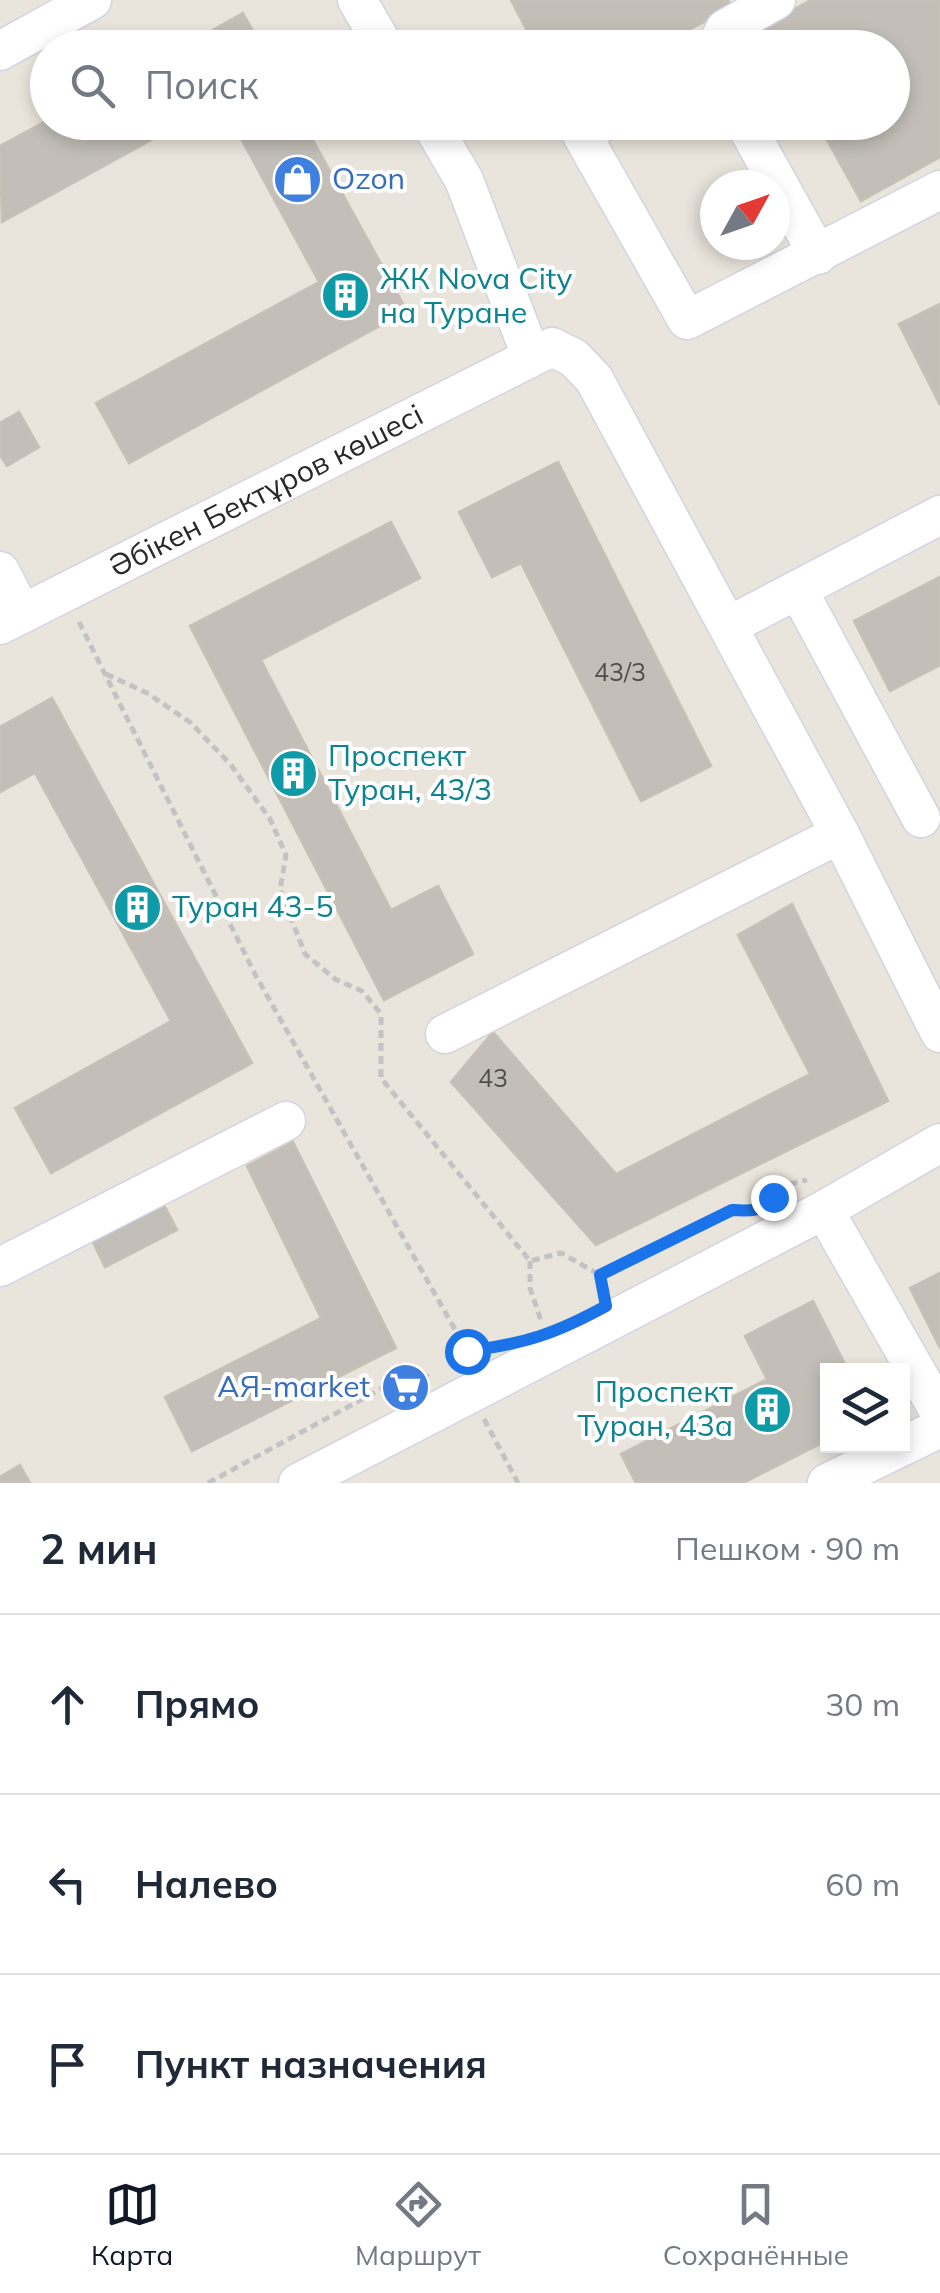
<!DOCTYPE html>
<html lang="ru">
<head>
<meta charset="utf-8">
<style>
	:root { --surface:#fff; --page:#f6f6f7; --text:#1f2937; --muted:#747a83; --line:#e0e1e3; --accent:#111827 }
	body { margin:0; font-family:Mulish,sans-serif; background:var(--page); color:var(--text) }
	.controls { position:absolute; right:30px; bottom:30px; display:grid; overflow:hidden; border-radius:0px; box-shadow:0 5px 15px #0003 }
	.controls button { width:90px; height:90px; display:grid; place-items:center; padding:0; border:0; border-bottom:2px solid var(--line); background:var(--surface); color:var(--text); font:50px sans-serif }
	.compass { position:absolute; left:700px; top:170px; width:90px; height:90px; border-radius:50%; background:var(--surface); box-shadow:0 5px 15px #0003; rotate:50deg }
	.stop { position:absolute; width:30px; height:30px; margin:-22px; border:8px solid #1a73e8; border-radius:50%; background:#fff }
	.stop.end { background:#1a73e8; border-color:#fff; box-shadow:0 2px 10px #0008 }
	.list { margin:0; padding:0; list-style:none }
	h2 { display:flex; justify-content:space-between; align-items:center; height:130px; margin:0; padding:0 40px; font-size:42px }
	h2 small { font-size:32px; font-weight:400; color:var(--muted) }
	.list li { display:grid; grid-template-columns:65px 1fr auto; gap:30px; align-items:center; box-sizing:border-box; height:180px; padding:0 40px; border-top:2px solid var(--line) }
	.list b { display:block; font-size:38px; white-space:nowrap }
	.list em { font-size:32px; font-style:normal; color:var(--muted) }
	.icon { flex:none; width:55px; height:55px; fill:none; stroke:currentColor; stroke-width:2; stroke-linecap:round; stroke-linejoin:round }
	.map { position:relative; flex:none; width:940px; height:1483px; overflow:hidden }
	.search { position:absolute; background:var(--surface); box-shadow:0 5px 15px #0003; left:30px; right:30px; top:30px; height:110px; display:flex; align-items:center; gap:25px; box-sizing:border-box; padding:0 35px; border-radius:55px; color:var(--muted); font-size:38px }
	.sheet { height:670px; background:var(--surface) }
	nav { display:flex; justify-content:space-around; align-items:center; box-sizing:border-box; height:140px; border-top:2px solid var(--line); background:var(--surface); font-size:28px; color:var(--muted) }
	nav a { display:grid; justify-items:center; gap:5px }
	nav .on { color:var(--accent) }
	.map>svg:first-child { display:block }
	.building { fill:#c3bfb8; stroke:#c5c1b6; stroke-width:2.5 }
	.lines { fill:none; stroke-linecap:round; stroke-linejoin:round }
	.minor-casing { stroke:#d2d4e1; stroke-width:41 }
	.path { stroke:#c3c3c3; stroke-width:5; stroke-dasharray:8 5; stroke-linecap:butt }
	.minor { stroke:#fff; stroke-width:38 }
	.route { stroke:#1a73e8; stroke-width:12 }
	.labels { text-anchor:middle; stroke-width:8; stroke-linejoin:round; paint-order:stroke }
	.number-label { font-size:25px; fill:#504e4d }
	.shop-label { font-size:30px; fill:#366cbe; stroke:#fff; text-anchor:start }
	.culture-label { font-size:30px; fill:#0d838f; stroke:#fff; text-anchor:start }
	.street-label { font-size:30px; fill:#292929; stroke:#fff }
</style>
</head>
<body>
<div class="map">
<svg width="940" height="1483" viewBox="0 0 940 1483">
	<rect width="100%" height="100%" fill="#eae5dc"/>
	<!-- building -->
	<g class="building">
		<polygon points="511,0 728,0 732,7 660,45 653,32 624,48 536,48"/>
		<polygon points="811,0 940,0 940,157 861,201 817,122 892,122 892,48 775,48 764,26"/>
		<polygon points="243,13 262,48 181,48"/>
		<polygon points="48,120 48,122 184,122 2,222 0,146"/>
		<polygon points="232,122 303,122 407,311 129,463 96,403 319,282"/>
		<polygon points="940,304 940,405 899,324"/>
		<polygon points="19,412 39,447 7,466 0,455 0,423"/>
		<polygon points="558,462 711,766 641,801 521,563 492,577 459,512"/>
		<polygon points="391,522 420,578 261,660 391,910 438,886 473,954 384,1000 190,626"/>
		<polygon points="940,577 940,665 890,691 854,621"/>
		<polygon points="52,698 252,1063 51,1173 15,1108 171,1021 35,773 0,792 0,727"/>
		<polygon points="792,904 888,1101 596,1245 451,1082 493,1032 616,1174 810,1074 738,935"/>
		<polygon points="293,1142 396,1348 192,1451 165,1397 321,1318 247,1166"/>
		<polygon points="164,1205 177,1230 105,1267 93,1242"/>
		<polygon points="940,1273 940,1348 910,1288"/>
		<polygon points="813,1301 848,1370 828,1370 828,1440 743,1483 636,1483 621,1454 767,1379 745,1336"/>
		<polygon points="20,1465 30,1483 0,1483 0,1477"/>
	</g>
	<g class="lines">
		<defs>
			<g id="minor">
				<polyline points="357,0 385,48"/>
				<polyline points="715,48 725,29 776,0"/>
				<polyline points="0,51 92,0"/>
				<polyline points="430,122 464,180 531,356"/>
				<polyline points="603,122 582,135 687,320 940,190"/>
				<polyline points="744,122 818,255"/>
				<polyline points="0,571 22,614"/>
				<polyline points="798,590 921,818"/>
				<path id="s1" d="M 0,625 L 552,347 L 574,358 L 594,379 L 840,834 L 940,1033"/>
				<polyline points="728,626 940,515"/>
				<polyline points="445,1034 840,834"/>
				<polyline points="824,1210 940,1413"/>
				<polyline points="0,1267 286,1121"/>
				<polyline points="298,1483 824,1210 940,1143"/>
				<polyline points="827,1483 940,1428"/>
			</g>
		</defs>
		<!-- minor casing -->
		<use href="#minor" class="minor-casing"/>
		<!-- path -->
		<g class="path">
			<polyline points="79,622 256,976 467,1351 480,1350"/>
			<polyline points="106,674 147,693 191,723 231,765 270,819 286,855 280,890 305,954 335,979 362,991 381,1014 381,1078 530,1261 561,1253 600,1275"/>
			<polyline points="770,1200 785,1185 807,1180"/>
			<polyline points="530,1261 530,1288 541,1321"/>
			<polyline points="603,1290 600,1275 732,1210 748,1211"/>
			<polyline points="450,1365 467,1351"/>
			<polyline points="484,1419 518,1483"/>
			<polyline points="208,1483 412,1372 429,1377"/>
		</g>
		<!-- minor -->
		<use href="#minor" class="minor"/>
	</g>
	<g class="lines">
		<!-- route -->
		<path class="route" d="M 467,1351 C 524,1344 555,1334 606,1306 L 600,1275 L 732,1210 C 751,1211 761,1212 773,1197"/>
	</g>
	<!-- icons -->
	<defs>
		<symbol id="shop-disc" viewBox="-11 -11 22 22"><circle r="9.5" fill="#3f7fe0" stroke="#fff"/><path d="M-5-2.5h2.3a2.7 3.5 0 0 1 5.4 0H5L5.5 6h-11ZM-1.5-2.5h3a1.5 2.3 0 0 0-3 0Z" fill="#fff"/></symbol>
		<symbol id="building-disc" viewBox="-11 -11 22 22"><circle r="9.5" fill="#0f9aa8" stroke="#fff"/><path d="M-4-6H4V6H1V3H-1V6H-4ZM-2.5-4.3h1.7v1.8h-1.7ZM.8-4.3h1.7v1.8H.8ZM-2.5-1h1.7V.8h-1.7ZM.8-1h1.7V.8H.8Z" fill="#fff"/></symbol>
		<symbol id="supermarket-disc" viewBox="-11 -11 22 22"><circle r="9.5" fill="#3f7fe0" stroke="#fff"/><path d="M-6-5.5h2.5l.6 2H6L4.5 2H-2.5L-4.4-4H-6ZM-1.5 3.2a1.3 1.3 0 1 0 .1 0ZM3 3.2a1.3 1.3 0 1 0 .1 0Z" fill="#fff"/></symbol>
	</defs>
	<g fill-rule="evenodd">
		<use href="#shop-disc" x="270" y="152" width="55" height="55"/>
		<use href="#building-disc" x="318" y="268" width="55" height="55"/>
		<use href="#building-disc" x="266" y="746" width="55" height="55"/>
		<use href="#building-disc" x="110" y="880" width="55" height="55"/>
		<use href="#supermarket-disc" x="378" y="1360" width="55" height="55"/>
		<use href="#building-disc" x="740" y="1382" width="55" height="55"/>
	</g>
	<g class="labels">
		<!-- number labels -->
		<g class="number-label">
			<text x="620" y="681">43/3</text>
			<text x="493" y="1087">43</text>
		</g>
		<!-- shop labels -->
		<g class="shop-label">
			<text x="332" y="189">Ozon</text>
			<text x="370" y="1397" text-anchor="end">АЯ-market</text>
		</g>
		<!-- culture labels -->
		<g class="culture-label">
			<text x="380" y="289">ЖК Nova City<tspan x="380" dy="34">на Туране</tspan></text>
			<text x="328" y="766">Проспект<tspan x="328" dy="34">Туран, 43/3</tspan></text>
			<text x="172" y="917">Туран 43-5</text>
			<text x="733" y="1402" text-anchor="end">Проспект<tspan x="733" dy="34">Туран, 43а</tspan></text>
		</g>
		<!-- street labels -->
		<g class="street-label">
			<text dy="10" stroke="none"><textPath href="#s1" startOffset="298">Әбікен Бектұров көшесі</textPath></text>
		</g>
	</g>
</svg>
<div class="controls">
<button><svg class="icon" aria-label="layers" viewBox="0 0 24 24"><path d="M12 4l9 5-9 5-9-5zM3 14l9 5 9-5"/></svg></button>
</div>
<svg class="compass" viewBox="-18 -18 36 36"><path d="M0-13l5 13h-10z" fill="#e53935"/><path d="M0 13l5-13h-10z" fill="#747a83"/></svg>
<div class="stop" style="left:467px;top:1351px"></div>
<div class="stop end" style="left:773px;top:1197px"></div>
<div class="search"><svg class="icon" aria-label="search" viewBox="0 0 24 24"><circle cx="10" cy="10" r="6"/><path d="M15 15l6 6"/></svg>Поиск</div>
</div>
<section class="sheet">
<h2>2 мин<small>Пешком · 90 m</small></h2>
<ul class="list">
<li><svg class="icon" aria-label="ahead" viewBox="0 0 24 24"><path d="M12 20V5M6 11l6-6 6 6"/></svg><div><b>Прямо</b></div><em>30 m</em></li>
<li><svg class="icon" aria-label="left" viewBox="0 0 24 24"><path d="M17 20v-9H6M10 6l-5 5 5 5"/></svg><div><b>Налево</b></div><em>60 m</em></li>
<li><svg class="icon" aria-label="arrive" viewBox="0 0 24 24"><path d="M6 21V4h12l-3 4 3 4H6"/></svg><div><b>Пункт назначения</b></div></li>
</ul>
</section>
<nav>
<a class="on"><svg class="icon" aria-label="map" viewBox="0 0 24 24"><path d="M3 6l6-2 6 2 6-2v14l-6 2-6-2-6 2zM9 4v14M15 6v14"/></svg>Карта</a>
<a><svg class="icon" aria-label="directions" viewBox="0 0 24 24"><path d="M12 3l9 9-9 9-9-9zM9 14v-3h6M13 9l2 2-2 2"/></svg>Маршрут</a>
<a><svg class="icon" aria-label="saved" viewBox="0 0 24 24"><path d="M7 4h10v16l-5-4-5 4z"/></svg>Сохранённые</a>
</nav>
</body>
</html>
